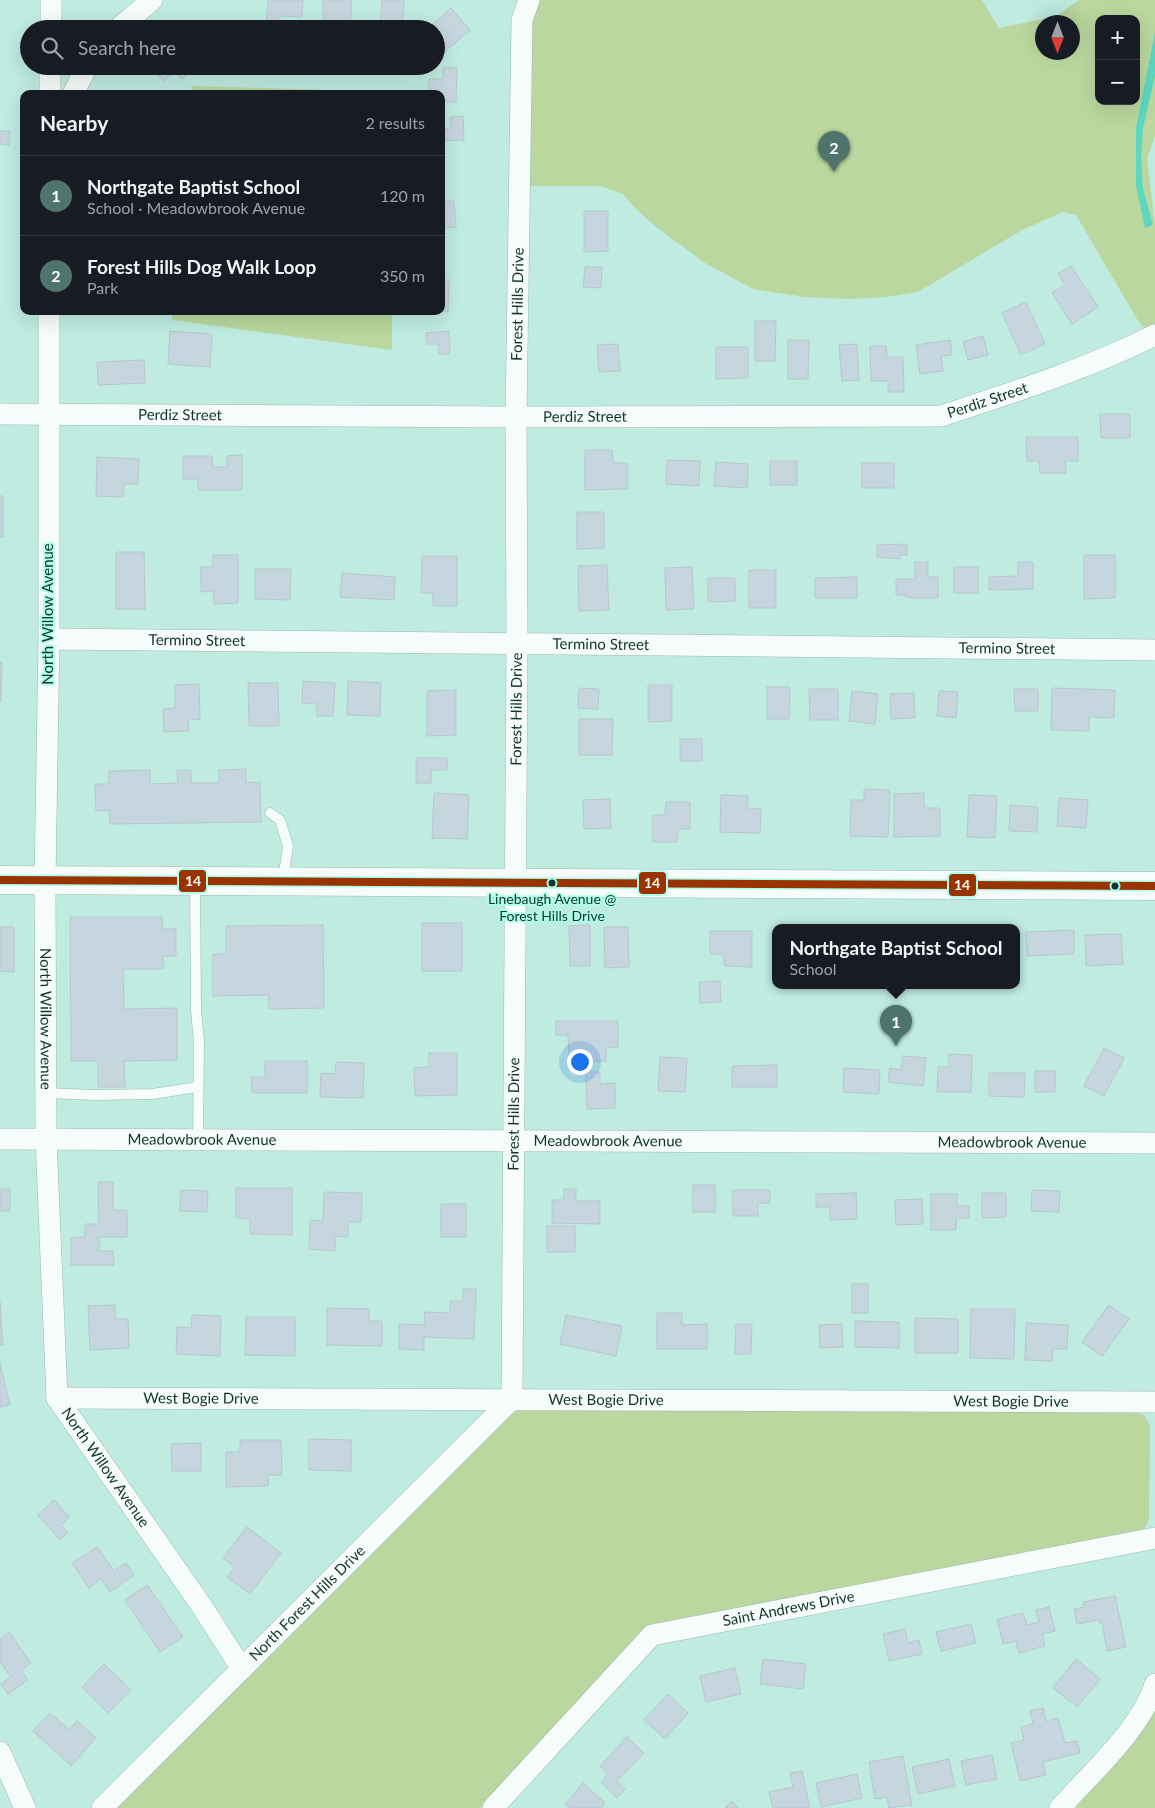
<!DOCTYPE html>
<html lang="en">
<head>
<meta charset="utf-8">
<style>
	:root { --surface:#171b24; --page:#20242c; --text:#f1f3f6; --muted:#9ea1a6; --line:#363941; --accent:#4e746c }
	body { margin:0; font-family:Lato,sans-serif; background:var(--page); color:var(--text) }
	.controls { position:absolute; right:15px; top:15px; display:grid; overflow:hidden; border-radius:10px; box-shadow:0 5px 20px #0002 }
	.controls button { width:45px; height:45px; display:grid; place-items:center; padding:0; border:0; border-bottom:1px solid var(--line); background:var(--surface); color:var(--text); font:25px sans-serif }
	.compass { position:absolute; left:1035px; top:15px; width:45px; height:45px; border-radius:50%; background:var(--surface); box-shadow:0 5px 20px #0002; rotate:180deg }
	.you { position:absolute; left:579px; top:1061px; width:18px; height:18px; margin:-12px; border:4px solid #fff; border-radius:50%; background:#1a73e8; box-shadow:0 0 0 8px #1a73e833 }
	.badge { display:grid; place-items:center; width:32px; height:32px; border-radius:50%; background:var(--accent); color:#fff; font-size:16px; font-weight:700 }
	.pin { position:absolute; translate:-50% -41px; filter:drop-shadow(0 1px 2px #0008) }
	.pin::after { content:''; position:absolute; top:26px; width:18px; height:15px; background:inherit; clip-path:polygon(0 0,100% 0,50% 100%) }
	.popup { position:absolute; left:772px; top:924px; width:248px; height:65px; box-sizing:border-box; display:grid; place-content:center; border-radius:10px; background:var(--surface); filter:drop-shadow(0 1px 4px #0005); font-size:16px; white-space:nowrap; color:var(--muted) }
	.popup b { font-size:19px; color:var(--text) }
	.popup::after { content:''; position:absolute; left:50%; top:100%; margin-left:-10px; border:10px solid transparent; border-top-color:var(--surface) }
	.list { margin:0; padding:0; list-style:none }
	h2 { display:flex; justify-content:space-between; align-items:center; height:65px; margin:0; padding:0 20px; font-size:21px }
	h2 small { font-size:16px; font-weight:400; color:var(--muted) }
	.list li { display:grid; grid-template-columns:32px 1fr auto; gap:15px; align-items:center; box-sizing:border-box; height:80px; padding:0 20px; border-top:1px solid var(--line) }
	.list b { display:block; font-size:19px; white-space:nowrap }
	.list p { margin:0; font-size:16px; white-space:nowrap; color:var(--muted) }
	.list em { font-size:16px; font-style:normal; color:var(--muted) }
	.icon { flex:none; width:28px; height:28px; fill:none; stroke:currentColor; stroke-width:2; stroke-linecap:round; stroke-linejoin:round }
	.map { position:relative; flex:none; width:1155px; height:1808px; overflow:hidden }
	.search { position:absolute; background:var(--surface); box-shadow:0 5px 20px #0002; left:20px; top:20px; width:425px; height:55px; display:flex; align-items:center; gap:12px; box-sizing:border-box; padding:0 18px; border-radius:28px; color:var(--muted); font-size:19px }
	.panel { position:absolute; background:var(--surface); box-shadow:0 5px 20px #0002; left:20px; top:90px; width:425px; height:225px; border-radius:10px }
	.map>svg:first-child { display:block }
	.green { fill:#b9d79e; fill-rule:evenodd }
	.water { fill:#5dd7c0 }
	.building { fill:#c6d6df; stroke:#b6c7cc }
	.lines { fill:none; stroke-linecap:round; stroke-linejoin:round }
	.lane-casing { stroke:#97bbb2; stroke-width:11 }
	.street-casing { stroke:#97bbb2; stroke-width:22 }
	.secondary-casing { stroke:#97bbb2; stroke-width:29 }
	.lane { stroke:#f5fcfa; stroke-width:10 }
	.street { stroke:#f5fcfa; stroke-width:21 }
	.secondary { stroke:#f5fcfa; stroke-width:28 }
	.bus-1-casing { stroke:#acfeea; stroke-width:11 }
	.bus-1 { stroke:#930; stroke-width:8 }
	.bus-dot { fill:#11342d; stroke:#acfeea; stroke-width:2 }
	.labels { text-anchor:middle; stroke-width:4; stroke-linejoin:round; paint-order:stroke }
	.bus-label { font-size:14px; fill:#11342d; stroke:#acfeea }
	.street-label { font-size:15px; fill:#11342d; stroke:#acfeea }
	.line-badge { stroke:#acfeea; stroke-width:2 }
	.badge-label { font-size:14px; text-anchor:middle; font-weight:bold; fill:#fff }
</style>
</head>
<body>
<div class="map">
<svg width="1155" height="1808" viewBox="0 0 1155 1808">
	<rect width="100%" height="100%" fill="#bfebe0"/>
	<!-- green -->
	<g class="green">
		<path d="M 540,0 L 982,0 L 999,28 L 1056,16 L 1079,0 L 1155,0 L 1155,136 L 1147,159 L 1155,225 L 1155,335 L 1151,337 L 1137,319 L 1076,215 L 1063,212 L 1022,230 L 918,292 L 886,297 L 850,299 L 805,297 L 753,289 L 705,263 L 655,226 L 634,207 L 623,194 L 600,186 L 519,186 L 522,20 ZM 1099,19 L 1136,19 L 1136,101 L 1099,101 ZM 1042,22 L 1072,22 L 1072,52 L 1042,52 Z"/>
		<polygon points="192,86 395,92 395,94 191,94"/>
		<polygon points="173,311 392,311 392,350 172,320"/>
		<polygon points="529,1408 1136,1411 1145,1416 1150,1426 1149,1520 1145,1527 1138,1533 630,1644 481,1808 117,1808 512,1411"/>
		<polygon points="1155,1703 1155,1808 1076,1808"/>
	</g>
	<!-- water -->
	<polygon class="water" points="1155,32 1155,76 1143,128 1141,158 1143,189 1153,225 1145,228 1136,186 1136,128"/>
	<!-- building -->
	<g class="building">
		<polygon points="268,0 303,0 302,17 279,16 278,28 266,27"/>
		<rect x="323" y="0" width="28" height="28"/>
		<polygon points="382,0 404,0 402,29 380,29"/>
		<polygon points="451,8 470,30 440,56 436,53 436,40 440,37 436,32 436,29 433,29 431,26"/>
		<polygon points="150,66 197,66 182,79 174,71 163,81"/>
		<polygon points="443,67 457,68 456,102 441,102 441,94 428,94 429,79 443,79"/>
		<polygon points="463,116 464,140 441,141 441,129 451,128 450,117"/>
		<polygon points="0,131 10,131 9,145 0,144"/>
		<polygon points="441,201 454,201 456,227 441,228"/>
		<polygon points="584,211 608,211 608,251 584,252"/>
		<polygon points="1071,266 1098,307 1072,324 1052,293 1065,285 1058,274"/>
		<polygon points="585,267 602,267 601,288 583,287"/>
		<polygon points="441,280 449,280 448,312 427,311 441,311"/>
		<polygon points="1026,302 1045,344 1021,355 1002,313"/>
		<polygon points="755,321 776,321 775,361 755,361"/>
		<polygon points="170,331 212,334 210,367 168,364"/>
		<polygon points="449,331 450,354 439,354 438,344 427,344 426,333"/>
		<polygon points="983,336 988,355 968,360 963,342"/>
		<polygon points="788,340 809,340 808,379 788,379"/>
		<polygon points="950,340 952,355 941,356 943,371 920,374 916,345"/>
		<polygon points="618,344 620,371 599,372 597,345"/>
		<polygon points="857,344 859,380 842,381 839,345"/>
		<polygon points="870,346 886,346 887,357 903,357 904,392 888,392 888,381 871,381"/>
		<polygon points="716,347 748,347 748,378 716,379"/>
		<polygon points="144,360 145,383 98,385 97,362"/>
		<polygon points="1100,414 1130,414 1130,438 1101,438"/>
		<polygon points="1026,437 1078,437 1078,461 1065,461 1066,473 1040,473 1039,461 1027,461"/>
		<polygon points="585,450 612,450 613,463 627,463 627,489 585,490"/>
		<polygon points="242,455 242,490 198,490 198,479 183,479 183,456 212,456 213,467 227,467 227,456"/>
		<polygon points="97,457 139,459 138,484 124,484 123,497 96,496"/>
		<polygon points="667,460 700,461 699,486 666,484"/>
		<rect x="770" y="461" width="27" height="24"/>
		<polygon points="716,462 748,464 747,488 714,486"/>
		<rect x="862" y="463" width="32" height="25"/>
		<rect x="0" y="496" width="3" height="41"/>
		<polygon points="577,512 604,512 604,548 577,549"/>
		<polygon points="900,544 900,545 907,545 907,555 900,555 900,559 877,557 877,545"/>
		<polygon points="116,552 144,552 145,609 116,609"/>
		<polygon points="213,555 238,555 238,603 214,604 213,591 201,592 201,567 213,567"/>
		<polygon points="1084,555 1115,555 1115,598 1084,599"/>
		<polygon points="422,556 457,556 457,606 433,606 433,593 421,593"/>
		<polygon points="915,562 928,562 928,577 938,577 938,598 913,598 906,597 906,595 896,595 896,579 915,579"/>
		<polygon points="1018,562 1033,562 1033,589 989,590 989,577 1018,576"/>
		<polygon points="607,565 609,610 579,611 578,566"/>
		<polygon points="692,567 694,609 666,610 665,568"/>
		<rect x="954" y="567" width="24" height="26"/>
		<polygon points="255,569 291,569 290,600 255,599"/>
		<rect x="749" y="570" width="27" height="38"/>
		<polygon points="342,573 395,577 394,600 340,597"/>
		<polygon points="857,577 857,598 815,598 815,578"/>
		<polygon points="708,578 735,578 735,601 708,602"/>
		<polygon points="0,662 2,662 1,701 0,701"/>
		<polygon points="303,681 335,683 333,716 317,716 317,704 302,703"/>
		<polygon points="348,681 381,683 380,716 347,715"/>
		<polygon points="248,683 278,683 279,726 249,726"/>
		<polygon points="199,684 200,719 188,720 189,731 164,732 163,709 175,708 175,685"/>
		<polygon points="648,685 672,685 672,721 648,722"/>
		<polygon points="767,687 790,687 789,719 767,719"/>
		<polygon points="579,688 599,689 598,709 578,708"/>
		<polygon points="1052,688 1115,690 1114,718 1089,717 1089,731 1051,730"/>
		<polygon points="809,689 838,689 838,720 810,720"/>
		<polygon points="1014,689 1038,689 1038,711 1015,711"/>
		<polygon points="456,690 456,735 427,736 427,691"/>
		<polygon points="852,691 878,694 875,724 849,721"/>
		<polygon points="939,691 958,692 956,718 937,716"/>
		<polygon points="914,693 915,718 891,719 890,694"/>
		<polygon points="579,719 613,719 612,755 579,755"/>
		<rect x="680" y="739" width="22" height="22"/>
		<polygon points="416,758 447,758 447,770 431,770 431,783 416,783"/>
		<polygon points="246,769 246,783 260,782 261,822 110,824 109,810 96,811 95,784 109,784 109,771 150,770 150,784 178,783 177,770 191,770 191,783 219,783 219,770"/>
		<polygon points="864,789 890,790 888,837 850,836 851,800 864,800"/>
		<polygon points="434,793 469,795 467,839 432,838"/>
		<polygon points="924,793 924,808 940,808 940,836 894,837 894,794"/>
		<polygon points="721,795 748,796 747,808 761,809 760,833 720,832"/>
		<polygon points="969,795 997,796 995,838 967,837"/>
		<polygon points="1059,798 1088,800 1086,828 1057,826"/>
		<polygon points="610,799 611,828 584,829 583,800"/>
		<polygon points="666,802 690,802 690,829 678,829 677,842 653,842 653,815 665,815"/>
		<polygon points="1010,805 1038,807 1037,832 1009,831"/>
		<polygon points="70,917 162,917 163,929 176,929 176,956 163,956 163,969 123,969 124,1009 177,1008 177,1060 124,1061 125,1087 98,1087 98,1061 71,1061"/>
		<rect x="422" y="923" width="40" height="48"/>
		<polygon points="323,925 324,1008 269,1009 269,995 213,996 213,954 226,954 226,926"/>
		<polygon points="590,925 590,966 570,966 569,926"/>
		<polygon points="0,927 14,927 14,972 0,971"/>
		<polygon points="604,927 628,927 629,967 605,968"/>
		<polygon points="1074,930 1074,954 1027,956 1026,932"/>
		<polygon points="710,931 752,931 752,967 724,966 724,954 710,954"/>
		<polygon points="1121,934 1123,964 1086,966 1085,935"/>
		<polygon points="720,981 721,1002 700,1003 699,982"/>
		<polygon points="556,1021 618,1021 618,1047 606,1048 606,1061 569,1061 568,1035 556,1035"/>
		<polygon points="1104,1048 1124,1058 1104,1096 1084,1086"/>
		<polygon points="429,1053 457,1053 457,1095 415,1096 414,1068 429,1067"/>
		<polygon points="949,1054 972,1055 971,1092 937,1092 938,1067 949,1067"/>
		<polygon points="903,1056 926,1058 923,1086 888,1082 890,1068 901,1070"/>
		<polygon points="660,1057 687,1058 685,1092 658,1091"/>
		<polygon points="265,1061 307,1061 307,1093 252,1093 251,1077 265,1077"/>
		<polygon points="336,1062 364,1063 363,1098 320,1097 321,1073 335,1074"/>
		<polygon points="777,1065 777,1087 732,1087 732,1066"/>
		<polygon points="844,1068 880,1070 879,1094 843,1092"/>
		<rect x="1035" y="1071" width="20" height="21"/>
		<polygon points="586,1072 600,1072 600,1084 615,1083 615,1108 587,1109"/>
		<polygon points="989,1073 1025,1073 1024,1097 989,1096"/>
		<polygon points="98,1182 113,1182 113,1210 127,1210 127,1237 99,1237 99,1251 113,1251 114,1265 71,1265 71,1238 85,1237 85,1224 99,1224"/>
		<rect x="693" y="1185" width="22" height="27"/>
		<polygon points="236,1188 292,1188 292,1235 250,1234 250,1219 236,1218"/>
		<rect x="0" y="1189" width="10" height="22"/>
		<polygon points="564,1189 576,1189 576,1201 600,1201 600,1224 552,1223 552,1200 564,1200"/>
		<polygon points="181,1190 208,1191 207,1212 180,1211"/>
		<polygon points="733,1190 770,1190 770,1203 758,1203 758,1216 733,1216"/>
		<polygon points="1032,1190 1060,1191 1059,1212 1031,1211"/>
		<polygon points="324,1192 362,1193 361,1222 348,1222 348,1237 335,1236 335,1251 309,1249 310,1220 323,1221"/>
		<polygon points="856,1193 857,1219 830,1220 830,1207 816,1207 816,1194"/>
		<polygon points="982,1193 1006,1193 1006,1217 982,1218"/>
		<polygon points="931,1194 957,1194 957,1206 969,1206 969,1218 956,1218 956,1230 931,1230"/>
		<polygon points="922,1199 923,1224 896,1225 895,1200"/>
		<rect x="441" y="1204" width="25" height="33"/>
		<rect x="547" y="1226" width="28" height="26"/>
		<rect x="852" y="1284" width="16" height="29"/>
		<polygon points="463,1289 476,1289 474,1339 424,1337 424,1350 399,1349 399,1324 424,1325 425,1312 450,1313 450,1301 463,1301"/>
		<polygon points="0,1302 3,1345 0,1345"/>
		<polygon points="115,1305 115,1319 128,1319 129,1348 90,1350 88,1306"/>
		<polygon points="1109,1305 1129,1319 1102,1356 1082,1342"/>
		<polygon points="327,1308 369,1309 369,1321 382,1321 382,1346 327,1345"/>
		<polygon points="971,1309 1015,1309 1014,1359 970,1358"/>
		<polygon points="657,1313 682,1313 682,1325 707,1324 707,1349 657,1349"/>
		<polygon points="192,1315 221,1316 220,1356 176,1354 177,1327 191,1328"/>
		<polygon points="566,1315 622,1326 616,1356 560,1344"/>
		<polygon points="246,1317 295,1317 295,1356 245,1355"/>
		<polygon points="915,1318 958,1319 958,1353 915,1353"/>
		<polygon points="855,1321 899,1322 899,1348 855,1347"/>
		<polygon points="1026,1323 1068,1325 1067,1349 1053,1349 1052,1361 1025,1360"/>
		<polygon points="736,1324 752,1324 751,1354 735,1354"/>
		<polygon points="842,1324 843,1347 820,1348 819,1325"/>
		<polygon points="0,1363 10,1405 0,1407"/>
		<polygon points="309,1439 351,1440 351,1471 309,1470"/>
		<polygon points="240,1440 281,1440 282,1475 268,1475 268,1486 226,1487 226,1452 240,1452"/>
		<polygon points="201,1443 201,1471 172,1471 171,1444"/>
		<polygon points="54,1500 69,1517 61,1525 68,1533 60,1540 38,1515"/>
		<polygon points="247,1527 281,1553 250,1594 227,1577 235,1567 223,1558"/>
		<polygon points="97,1547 114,1571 126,1563 134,1575 110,1592 101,1579 89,1588 72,1563"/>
		<polygon points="147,1585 183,1637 160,1652 125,1600"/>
		<polygon points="1115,1596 1126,1647 1107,1651 1102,1622 1099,1623 1098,1620 1077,1624 1074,1609 1084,1607 1083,1602"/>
		<polygon points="1049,1607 1055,1631 1042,1634 1045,1646 1019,1653 1016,1641 1003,1644 997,1619 1023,1613 1027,1625 1039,1622 1036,1610"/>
		<polygon points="971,1624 976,1643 941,1651 936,1632"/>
		<polygon points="905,1629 908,1643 919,1640 922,1654 889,1661 883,1634"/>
		<polygon points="9,1632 31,1663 21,1670 28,1680 8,1694 1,1684 11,1677 0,1662 0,1639"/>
		<polygon points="763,1659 806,1664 803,1689 760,1684"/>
		<polygon points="1076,1659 1100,1679 1077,1707 1053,1688"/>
		<polygon points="104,1664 131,1690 108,1713 82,1687"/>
		<polygon points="735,1668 741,1694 706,1702 700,1676"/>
		<polygon points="668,1694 688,1713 665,1739 644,1720"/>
		<polygon points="1043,1708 1046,1721 1058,1718 1065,1743 1077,1741 1080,1753 1043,1762 1046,1775 1020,1781 1011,1743 1024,1740 1021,1727 1033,1724 1030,1711"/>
		<polygon points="50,1713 69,1730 77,1721 96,1738 71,1766 33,1731"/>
		<polygon points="627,1737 644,1753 617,1781 625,1789 617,1798 601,1782 608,1774 600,1766"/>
		<polygon points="992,1755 997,1779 966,1785 961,1761"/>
		<polygon points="903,1756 912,1805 889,1808 887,1797 875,1799 869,1762"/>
		<polygon points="949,1759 955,1786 918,1794 912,1767"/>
		<polygon points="802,1771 810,1808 773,1808 769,1792 793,1787 790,1773"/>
		<polygon points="857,1774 862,1798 821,1807 816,1783"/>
		<polygon points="583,1783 605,1803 601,1808 570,1808 565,1804"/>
		<polygon points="731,1801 739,1808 725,1808"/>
	</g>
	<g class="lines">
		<defs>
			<g id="lane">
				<polyline points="270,813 280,820 288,846 283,880"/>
				<polyline points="195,881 196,1010 199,1042 198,1140"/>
				<polyline points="46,1093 95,1095 152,1094 198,1087"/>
			</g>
			<g id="street">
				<polyline points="51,29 51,0"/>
				<polyline points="118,29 152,0"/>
				<polyline points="50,94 50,66"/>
				<polyline points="73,94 87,66"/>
				<path id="s1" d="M 49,311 L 49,639 L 45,880 L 46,1139 L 57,1398 L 201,1605 L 242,1669"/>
				<path id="s2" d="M 0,414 L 516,417 L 941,416 C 1014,392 1087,369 1155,335"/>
				<path id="s3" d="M 49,639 L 1155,650"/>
				<path id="s4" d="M 0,1139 L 1155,1143"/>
				<path id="s5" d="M 57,1398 L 1155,1402"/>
				<polyline points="0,1752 25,1808"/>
				<path id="s6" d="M 102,1808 L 512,1399 L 517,643 L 516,417 L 522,20 L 529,0"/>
				<path id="s7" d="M 493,1808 L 652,1635 L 1155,1538"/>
				<path d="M 1060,1808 C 1090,1774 1142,1728 1155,1684"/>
			</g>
			<polyline id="secondary" points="0,880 1155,886"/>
		</defs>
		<!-- lane casing -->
		<use href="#lane" class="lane-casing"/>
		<!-- street casing -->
		<use href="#street" class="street-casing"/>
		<!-- secondary casing -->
		<use href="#secondary" class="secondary-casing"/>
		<!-- lane -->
		<use href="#lane" class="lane"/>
		<!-- street -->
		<use href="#street" class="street"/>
		<!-- secondary -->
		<use href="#secondary" class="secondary"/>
		<defs>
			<polyline id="bus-1" points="0,880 1155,886"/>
		</defs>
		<!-- bus-1 casing -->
		<use href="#bus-1" class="bus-1-casing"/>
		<!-- bus-1 -->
		<use href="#bus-1" class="bus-1"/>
	</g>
	<!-- markers -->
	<g class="bus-dot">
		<circle cx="552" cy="883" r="4.5"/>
		<circle cx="1115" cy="886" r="4.5"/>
	</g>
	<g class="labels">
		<!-- bus labels -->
		<g class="bus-label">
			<text x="552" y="904">Linebaugh Avenue @<tspan x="552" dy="17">Forest Hills Drive</tspan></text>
		</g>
		<!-- street labels -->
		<g class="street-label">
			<text dy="5" stroke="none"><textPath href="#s6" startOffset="1674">Forest Hills Drive</textPath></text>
			<text dy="5" stroke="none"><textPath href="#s2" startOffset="990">Perdiz Street</textPath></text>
			<text dy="5" stroke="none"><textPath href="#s2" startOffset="180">Perdiz Street</textPath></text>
			<text dy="5" stroke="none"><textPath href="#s2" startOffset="585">Perdiz Street</textPath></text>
			<text transform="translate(48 614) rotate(-90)" y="5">North Willow Avenue</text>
			<text dy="5" stroke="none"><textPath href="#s3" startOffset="148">Termino Street</textPath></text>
			<text dy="5" stroke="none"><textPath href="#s3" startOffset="552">Termino Street</textPath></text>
			<text dy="5" stroke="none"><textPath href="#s3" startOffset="958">Termino Street</textPath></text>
			<text dy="5" stroke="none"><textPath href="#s6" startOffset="1269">Forest Hills Drive</textPath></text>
			<text dy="5" stroke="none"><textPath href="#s1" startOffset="708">North Willow Avenue</textPath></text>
			<text dy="5" stroke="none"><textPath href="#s6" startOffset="864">Forest Hills Drive</textPath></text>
			<text dy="5" stroke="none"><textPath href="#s4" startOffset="202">Meadowbrook Avenue</textPath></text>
			<text dy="5" stroke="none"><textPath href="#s4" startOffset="608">Meadowbrook Avenue</textPath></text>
			<text dy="5" stroke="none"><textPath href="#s4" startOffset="1012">Meadowbrook Avenue</textPath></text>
			<text dy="5" stroke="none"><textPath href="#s5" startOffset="144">West Bogie Drive</textPath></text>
			<text dy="5" stroke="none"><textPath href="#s5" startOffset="549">West Bogie Drive</textPath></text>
			<text dy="5" stroke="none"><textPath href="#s5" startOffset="954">West Bogie Drive</textPath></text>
			<text dy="5" stroke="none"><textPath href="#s1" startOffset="1172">North Willow Avenue</textPath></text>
			<text dy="5" stroke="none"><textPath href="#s6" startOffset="290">North Forest Hills Drive</textPath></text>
			<text dy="5" stroke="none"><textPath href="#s7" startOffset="374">Saint Andrews Drive</textPath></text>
		</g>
	</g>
	<g class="line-badge">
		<rect x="178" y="869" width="29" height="24" rx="5" fill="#930"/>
		<rect x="638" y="871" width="29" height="24" rx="5" fill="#930"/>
		<rect x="948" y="873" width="29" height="24" rx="5" fill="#930"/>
	</g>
	<g class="badge-label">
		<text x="193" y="886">14</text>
		<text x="652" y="888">14</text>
		<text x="962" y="890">14</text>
	</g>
</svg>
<div class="controls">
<button>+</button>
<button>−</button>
</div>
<svg class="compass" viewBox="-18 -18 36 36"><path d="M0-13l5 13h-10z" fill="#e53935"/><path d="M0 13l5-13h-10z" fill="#9ea1a6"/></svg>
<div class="you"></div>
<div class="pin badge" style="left:896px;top:1046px">1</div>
<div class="popup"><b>Northgate Baptist School</b>School</div>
<div class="pin badge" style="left:834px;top:172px">2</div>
<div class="search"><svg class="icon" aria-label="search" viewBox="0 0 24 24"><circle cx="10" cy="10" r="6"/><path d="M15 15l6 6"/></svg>Search here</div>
<section class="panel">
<h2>Nearby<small>2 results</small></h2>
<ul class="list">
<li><span class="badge">1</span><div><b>Northgate Baptist School</b><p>School · Meadowbrook Avenue</p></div><em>120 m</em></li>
<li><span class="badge">2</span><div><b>Forest Hills Dog Walk Loop</b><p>Park</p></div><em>350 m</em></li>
</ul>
</section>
</div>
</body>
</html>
